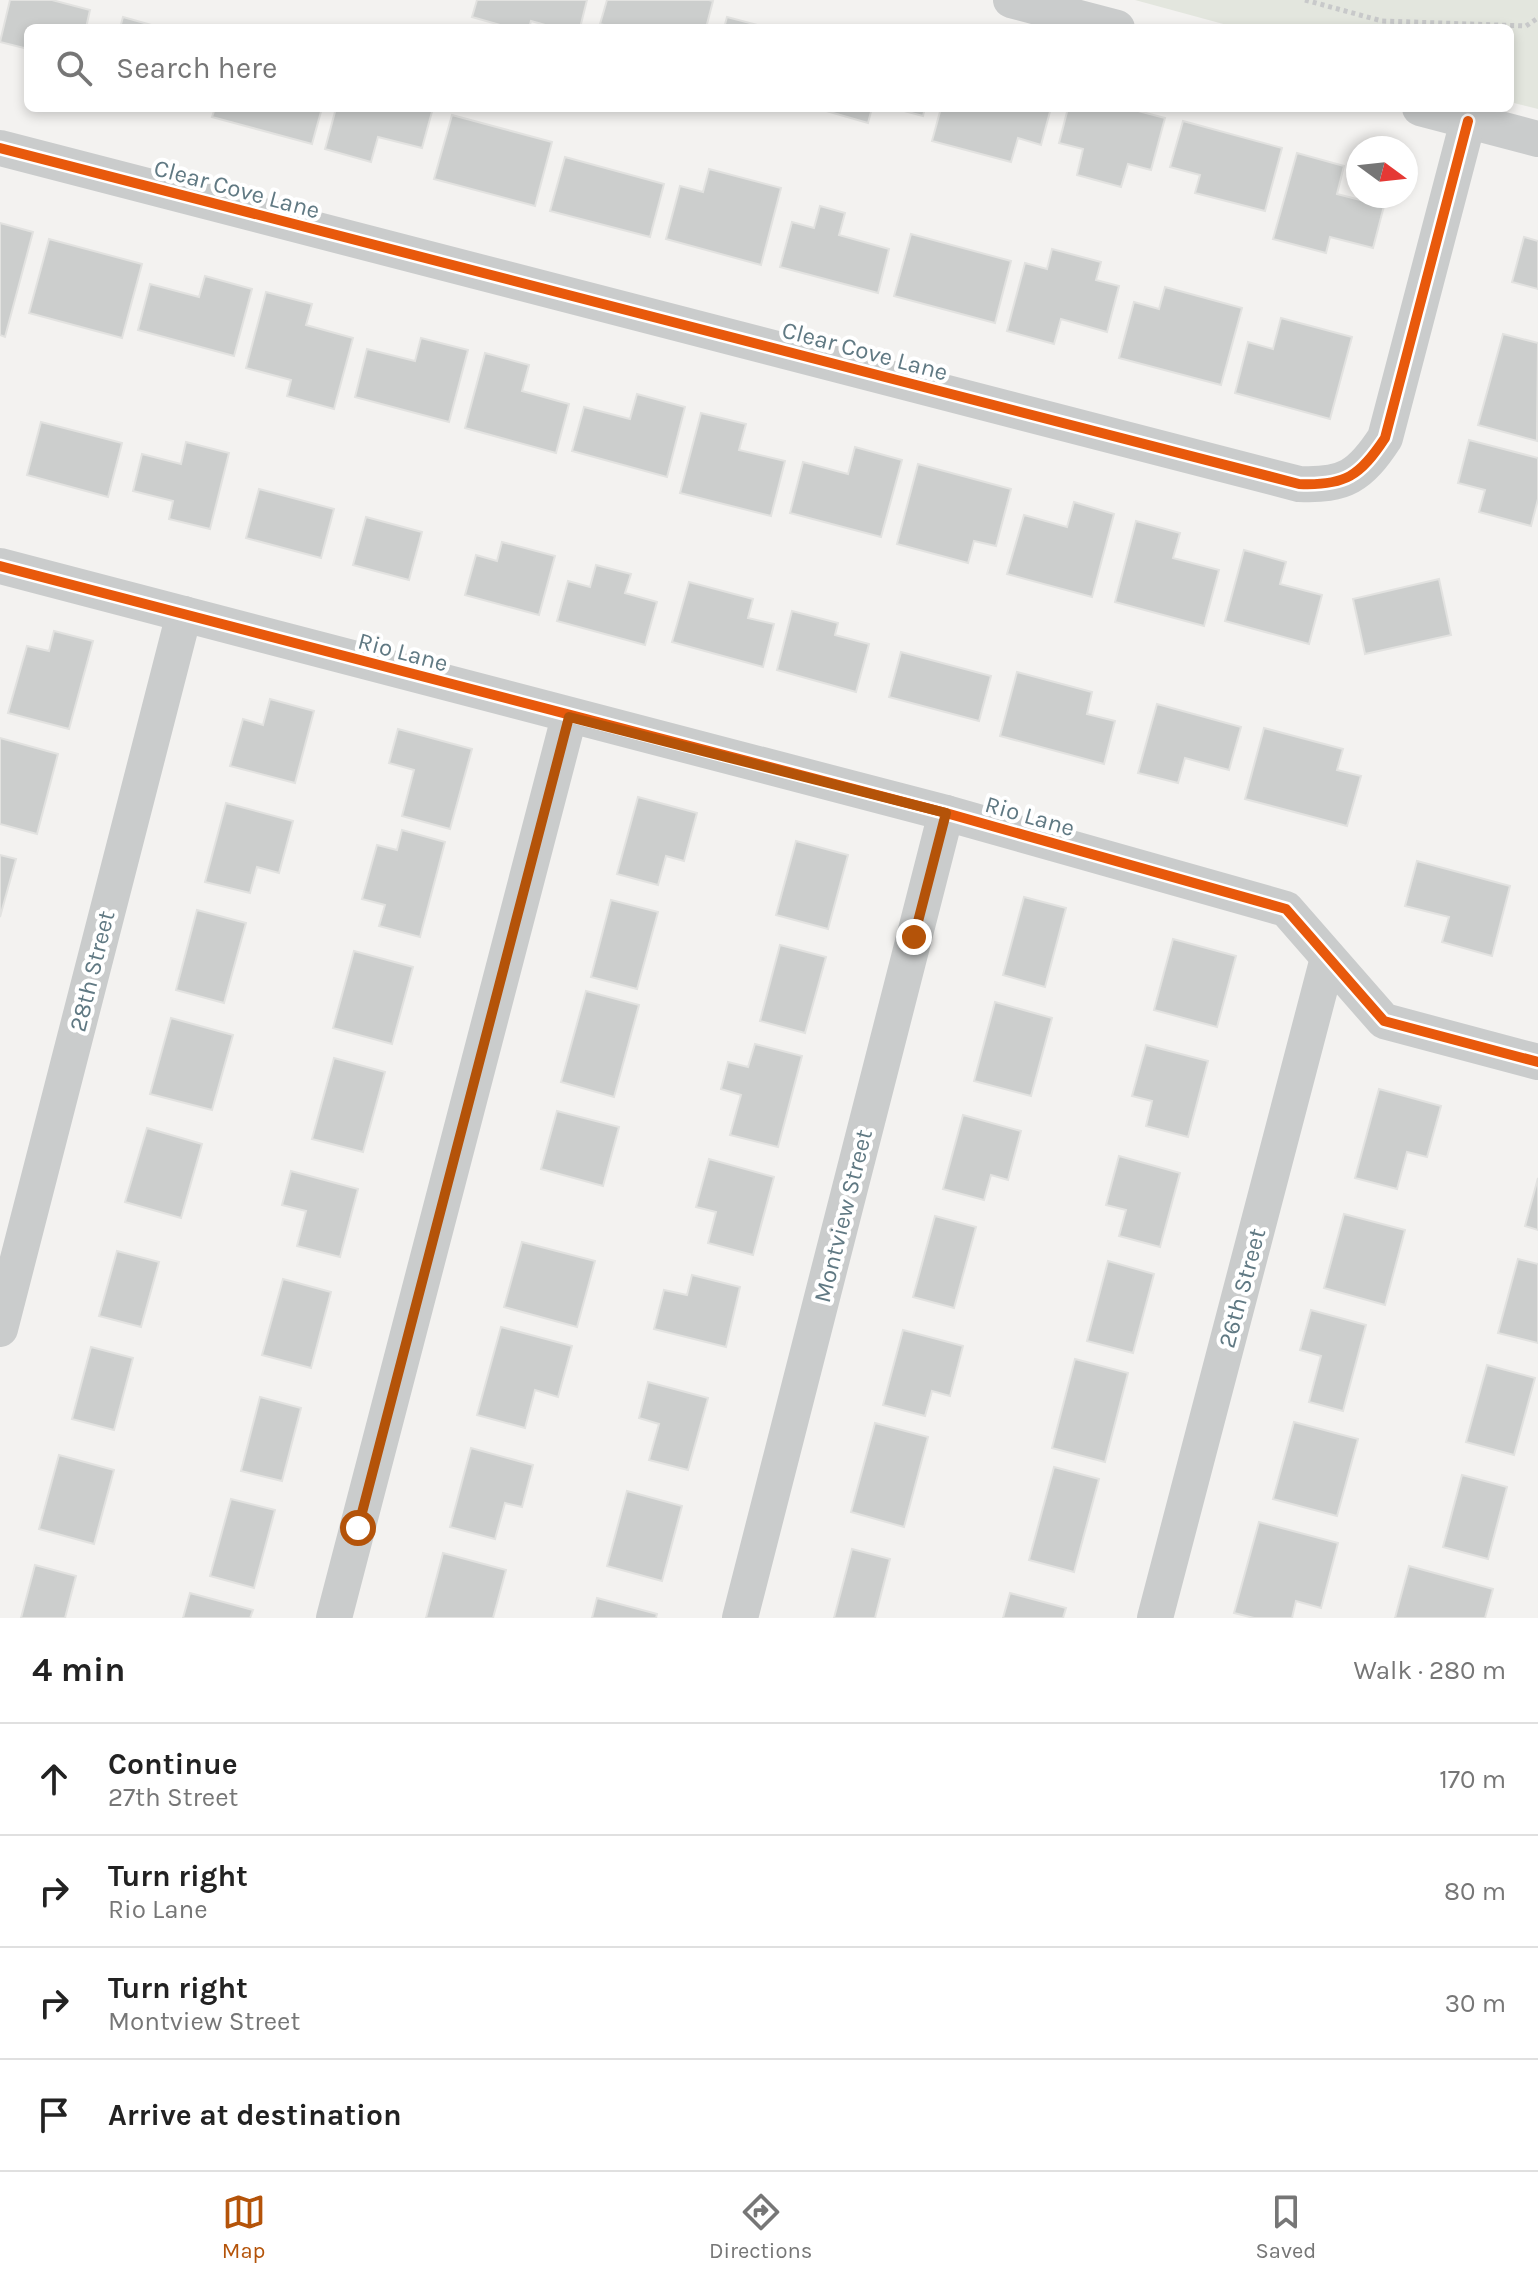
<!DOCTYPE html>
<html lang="en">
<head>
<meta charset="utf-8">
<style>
	:root { --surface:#fff; --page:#f2f2f2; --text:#222; --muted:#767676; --line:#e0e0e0; --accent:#b45309 }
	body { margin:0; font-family:Karla,sans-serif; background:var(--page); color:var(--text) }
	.compass { position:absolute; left:1346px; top:136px; width:72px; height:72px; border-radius:50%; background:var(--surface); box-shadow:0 4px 12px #0003; rotate:105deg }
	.stop { position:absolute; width:24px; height:24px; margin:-18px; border:6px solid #b45309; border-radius:50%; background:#fff }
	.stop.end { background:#b45309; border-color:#fff; box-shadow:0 2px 8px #0008 }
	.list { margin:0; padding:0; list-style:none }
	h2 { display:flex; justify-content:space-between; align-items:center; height:104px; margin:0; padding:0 32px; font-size:34px }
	h2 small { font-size:26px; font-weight:400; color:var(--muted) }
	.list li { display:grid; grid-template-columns:52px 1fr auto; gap:24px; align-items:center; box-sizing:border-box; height:112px; padding:0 32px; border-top:2px solid var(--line) }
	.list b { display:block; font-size:30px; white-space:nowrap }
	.list p { margin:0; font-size:26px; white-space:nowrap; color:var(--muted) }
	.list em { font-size:26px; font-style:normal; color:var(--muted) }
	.icon { flex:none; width:44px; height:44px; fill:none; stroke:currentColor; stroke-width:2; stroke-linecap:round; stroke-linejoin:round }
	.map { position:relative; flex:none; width:1538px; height:1618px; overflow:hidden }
	.search { position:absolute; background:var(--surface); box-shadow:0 4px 12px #0003; left:24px; right:24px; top:24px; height:88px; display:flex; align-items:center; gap:20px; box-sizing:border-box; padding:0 28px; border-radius:12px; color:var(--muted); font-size:30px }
	.sheet { height:552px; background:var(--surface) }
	nav { display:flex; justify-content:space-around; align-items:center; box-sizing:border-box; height:112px; border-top:2px solid var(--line); background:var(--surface); font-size:22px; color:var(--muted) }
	nav a { display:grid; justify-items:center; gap:4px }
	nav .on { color:var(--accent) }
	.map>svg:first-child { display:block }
	.green { fill:#e3e6de }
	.building { fill:#cccecd; stroke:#e2e2e0; stroke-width:2 }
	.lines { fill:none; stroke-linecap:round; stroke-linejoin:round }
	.path { stroke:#c8c9ca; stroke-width:5; stroke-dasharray:4 4; stroke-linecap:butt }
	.minor { stroke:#cacccc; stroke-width:36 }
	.cycleway-casing { stroke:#fff; stroke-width:15 }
	.cycleway { stroke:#e8590c; stroke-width:10 }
	.route { stroke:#b45309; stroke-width:10 }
	.labels { text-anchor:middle; stroke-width:8; stroke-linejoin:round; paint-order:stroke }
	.street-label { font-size:24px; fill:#607983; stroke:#fff }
</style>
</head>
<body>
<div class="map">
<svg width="1538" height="1618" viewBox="0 0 1538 1618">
	<rect width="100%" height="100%" fill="#f3f2f0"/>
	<!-- green -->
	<polygon class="green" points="1135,0 1538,0 1538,109 1510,102 1510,28 1238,28"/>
	<!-- building -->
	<g class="building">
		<polygon points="10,0 52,0 90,10 86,28 28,28 28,49 0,42"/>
		<polygon points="477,0 587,0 580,28 556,28 531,21 529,28 511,28 472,17"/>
		<polygon points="607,0 709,0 713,1 706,28 615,28 600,24"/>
		<polygon points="123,17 162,28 120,28"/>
		<polygon points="727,17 769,28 724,28"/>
		<polygon points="215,108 322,108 312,144 212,117"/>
		<polygon points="336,108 433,108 422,148 378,137 371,162 325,149"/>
		<polygon points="816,108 872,108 868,123"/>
		<polygon points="893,108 925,108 923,116"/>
		<polygon points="941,108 1051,108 1041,145 1018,138 1011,162 932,141"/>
		<polygon points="1068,108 1127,108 1165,118 1151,170 1128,164 1121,187 1077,175 1083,149 1059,143"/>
		<polygon points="452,115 552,142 535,206 434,179"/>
		<polygon points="1183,121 1282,148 1265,211 1195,193 1200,175 1170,167"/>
		<polygon points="1297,153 1344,166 1337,194 1384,206 1373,248 1330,237 1326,253 1273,239"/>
		<polygon points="565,157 664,184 650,237 550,211"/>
		<polygon points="709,169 781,188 761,265 666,239 680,186 703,192"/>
		<polygon points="820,206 845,213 839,235 889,249 878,293 780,267 792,222 814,228"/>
		<polygon points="0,223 33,232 5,337 0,335"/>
		<polygon points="911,234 1011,261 995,323 894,296"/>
		<polygon points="1524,237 1538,241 1538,289 1512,282"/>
		<polygon points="49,239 142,264 122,338 29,313"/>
		<polygon points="1052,249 1101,262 1096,280 1119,286 1107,332 1061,319 1054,344 1007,331 1025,263 1047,269"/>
		<polygon points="205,276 252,289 234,356 138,330 150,284 199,297"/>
		<polygon points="1165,287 1242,308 1221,385 1119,358 1134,302 1159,309"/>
		<polygon points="266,292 312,304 306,325 353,338 334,409 287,396 291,380 246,368"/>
		<polygon points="1281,318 1352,337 1330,419 1235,393 1248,342 1273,349"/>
		<polygon points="1503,334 1538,343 1537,441 1478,425"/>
		<polygon points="421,338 468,350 449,422 355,397 367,349 415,361"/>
		<polygon points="485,353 529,365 522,391 569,404 556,453 465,428"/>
		<polygon points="637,394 685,407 667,477 572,451 584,407 630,419"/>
		<polygon points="701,413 746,424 739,450 785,461 771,516 680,493"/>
		<polygon points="41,422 122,443 108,497 27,475"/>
		<polygon points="1469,440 1538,458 1538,499 1531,526 1479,512 1485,490 1458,483"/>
		<polygon points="186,442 229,453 210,529 169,519 173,501 133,491 142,454 181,464"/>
		<polygon points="855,447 902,460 881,537 790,513 803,462 848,474"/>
		<polygon points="918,464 1011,489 996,546 974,541 968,563 897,544"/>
		<polygon points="259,489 334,509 321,558 246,538"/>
		<polygon points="1074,502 1114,514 1092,597 1007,574 1024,515 1067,527"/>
		<polygon points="366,517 422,532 409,580 353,565"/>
		<polygon points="1136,521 1180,533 1173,558 1219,570 1204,626 1115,602"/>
		<polygon points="502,542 555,556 539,615 465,595 476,555 497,561"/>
		<polygon points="1244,550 1286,562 1280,584 1322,595 1309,644 1225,621"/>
		<polygon points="596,565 631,574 625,593 657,602 645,645 557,621 568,581 590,587"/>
		<polygon points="1439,579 1451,635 1365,654 1353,599"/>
		<polygon points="689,582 753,599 748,618 774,624 763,667 672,642"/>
		<polygon points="792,611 838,623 835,635 869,644 856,692 777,670"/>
		<polygon points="54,631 93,641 69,729 8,713 27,646 49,651"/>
		<polygon points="901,652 991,676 979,721 889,697"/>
		<polygon points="1017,672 1092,692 1087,714 1115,721 1104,764 1000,736"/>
		<polygon points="270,699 314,711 295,783 230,766 243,719 263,725"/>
		<polygon points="1157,704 1241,727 1229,770 1185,758 1178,783 1138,773"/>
		<polygon points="1264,728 1343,749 1337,770 1361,776 1347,826 1245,799"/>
		<polygon points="398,729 472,749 450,829 402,816 414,770 389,763"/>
		<polygon points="0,738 58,754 37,834 0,824"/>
		<polygon points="638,797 697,813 684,861 666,856 658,885 617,874"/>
		<polygon points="226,803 293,821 279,873 257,867 250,893 205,882"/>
		<polygon points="402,830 445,842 420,937 379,926 385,905 362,899 377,845 397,850"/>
		<polygon points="796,841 848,855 828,929 776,915"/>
		<polygon points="0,855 16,859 0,917"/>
		<polygon points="1417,861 1510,886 1492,956 1442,942 1449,917 1405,906"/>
		<polygon points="1024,897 1066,908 1045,987 1003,975"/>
		<polygon points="611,900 658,912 637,989 591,977"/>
		<polygon points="197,910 246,923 224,1003 176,990"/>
		<polygon points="1173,939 1236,956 1217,1027 1154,1010"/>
		<polygon points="780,945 826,957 805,1033 760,1021"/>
		<polygon points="354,951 413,967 392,1044 333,1028"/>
		<polygon points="586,991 639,1005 614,1097 561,1082"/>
		<polygon points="995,1002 1052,1018 1031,1096 974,1081"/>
		<polygon points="171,1018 233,1035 212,1110 150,1094"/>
		<polygon points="755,1044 802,1056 778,1147 730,1135 741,1095 721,1089 728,1062 748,1067"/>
		<polygon points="1146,1045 1208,1061 1188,1137 1146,1126 1152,1101 1132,1096"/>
		<polygon points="334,1058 385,1072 363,1152 312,1139"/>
		<polygon points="1379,1089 1441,1106 1427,1157 1407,1152 1397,1189 1355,1178"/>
		<polygon points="557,1111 619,1127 603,1186 541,1169"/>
		<polygon points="963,1115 1021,1131 1008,1180 991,1175 984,1200 943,1189"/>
		<polygon points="147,1128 202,1144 181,1218 125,1202"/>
		<polygon points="1119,1156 1180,1173 1160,1247 1119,1236 1126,1210 1106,1205"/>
		<polygon points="709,1159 774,1177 753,1255 708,1243 716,1212 696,1207"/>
		<polygon points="291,1171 358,1189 340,1257 297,1246 306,1211 282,1205"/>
		<polygon points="1538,1178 1538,1230 1525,1226"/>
		<polygon points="1344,1214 1405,1230 1385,1305 1324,1288"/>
		<polygon points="935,1216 976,1227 954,1308 913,1297"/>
		<polygon points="522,1242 595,1261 577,1327 504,1307"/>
		<polygon points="117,1251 159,1262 141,1327 99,1316"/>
		<polygon points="1518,1259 1538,1264 1538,1343 1498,1333"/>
		<polygon points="1108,1261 1154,1274 1133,1353 1087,1341"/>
		<polygon points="692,1275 740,1287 726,1347 654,1329 664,1290 687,1295"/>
		<polygon points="283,1279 331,1292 311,1368 262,1355"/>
		<polygon points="1311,1310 1366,1325 1343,1411 1309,1402 1321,1356 1300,1350"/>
		<polygon points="501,1327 572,1346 558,1397 535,1390 525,1428 477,1415"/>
		<polygon points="903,1330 963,1346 950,1396 932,1391 925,1416 883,1405"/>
		<polygon points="91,1347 133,1358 114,1430 72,1419"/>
		<polygon points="1075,1359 1128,1373 1105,1462 1052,1448"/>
		<polygon points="1487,1365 1535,1378 1514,1455 1466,1442"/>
		<polygon points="648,1382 708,1398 688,1470 649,1460 659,1424 639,1418"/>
		<polygon points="260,1397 301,1408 282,1481 241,1471"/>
		<polygon points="1294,1422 1358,1439 1337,1516 1273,1499"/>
		<polygon points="875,1423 928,1437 904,1527 851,1512"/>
		<polygon points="471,1448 533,1465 522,1507 505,1503 495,1539 450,1527"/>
		<polygon points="59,1455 114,1470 94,1544 39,1529"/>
		<polygon points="1054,1467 1099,1479 1074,1572 1029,1560"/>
		<polygon points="1462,1475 1507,1487 1488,1559 1443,1547"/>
		<polygon points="627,1491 682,1506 662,1581 607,1566"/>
		<polygon points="231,1499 275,1510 254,1588 210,1576"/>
		<polygon points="1259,1522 1338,1543 1321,1608 1296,1601 1292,1618 1254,1618 1234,1613"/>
		<polygon points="852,1549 890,1559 875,1618 834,1618"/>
		<polygon points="443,1553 506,1570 493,1618 426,1618"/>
		<polygon points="35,1565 76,1576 65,1618 21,1618"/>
		<polygon points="1409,1566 1493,1589 1485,1618 1395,1618"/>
		<polygon points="190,1593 253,1610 250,1618 183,1618"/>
		<polygon points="1010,1593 1066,1608 1063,1618 1003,1618"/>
		<polygon points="597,1598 657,1614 656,1618 592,1618"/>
	</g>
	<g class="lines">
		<!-- path -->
		<polyline class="path" points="1305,0 1382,21 1526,26 1538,18"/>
		<!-- minor -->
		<g class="minor">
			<polyline points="1011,0 1117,28"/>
			<polyline points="1420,108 1538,139"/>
			<path d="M 0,148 L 1299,484 C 1345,486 1360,476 1385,438 L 1468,121"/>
			<polyline points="0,566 946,813 1286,909 1384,1021 1538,1062"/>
			<polyline points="0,1329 184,614"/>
			<polyline points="334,1618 569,717"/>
			<polyline points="740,1618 946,813"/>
			<polyline points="1155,1618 1328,958"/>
		</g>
		<defs>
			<g id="cycleway">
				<path d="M 0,148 L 1299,484 C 1345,486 1360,476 1385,438 L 1468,121"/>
				<polyline points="0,566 946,813 1286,909 1384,1021 1538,1062"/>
			</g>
		</defs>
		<!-- cycleway casing -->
		<use href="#cycleway" class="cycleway-casing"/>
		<!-- cycleway -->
		<use href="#cycleway" class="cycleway"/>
	</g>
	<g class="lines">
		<!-- route -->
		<polyline class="route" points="358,1528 569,717 946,813 914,937"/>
	</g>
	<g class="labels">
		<!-- street labels -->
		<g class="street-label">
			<text transform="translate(237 189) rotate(15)" y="8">Clear Cove Lane</text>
			<text transform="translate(865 351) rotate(15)" y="8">Clear Cove Lane</text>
			<text transform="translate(403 652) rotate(15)" y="8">Rio Lane</text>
			<text transform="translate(1030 816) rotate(16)" y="8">Rio Lane</text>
			<text transform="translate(92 971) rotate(-76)" y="8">28th Street</text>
			<text transform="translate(843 1216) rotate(-76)" y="8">Montview Street</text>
			<text transform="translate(1242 1288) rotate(-75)" y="8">26th Street</text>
		</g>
	</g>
</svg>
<svg class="compass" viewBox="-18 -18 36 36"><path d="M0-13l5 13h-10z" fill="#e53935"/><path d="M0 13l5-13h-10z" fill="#767676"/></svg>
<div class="stop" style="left:358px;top:1528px"></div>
<div class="stop end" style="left:914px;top:937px"></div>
<div class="search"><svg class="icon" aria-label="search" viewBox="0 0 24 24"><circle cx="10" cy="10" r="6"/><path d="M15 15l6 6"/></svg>Search here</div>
</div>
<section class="sheet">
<h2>4 min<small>Walk · 280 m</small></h2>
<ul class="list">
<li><svg class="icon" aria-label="ahead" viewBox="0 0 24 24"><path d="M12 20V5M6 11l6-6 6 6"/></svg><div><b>Continue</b><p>27th Street</p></div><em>170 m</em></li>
<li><svg class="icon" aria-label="right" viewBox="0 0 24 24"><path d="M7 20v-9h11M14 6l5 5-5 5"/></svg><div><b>Turn right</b><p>Rio Lane</p></div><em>80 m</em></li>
<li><svg class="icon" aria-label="right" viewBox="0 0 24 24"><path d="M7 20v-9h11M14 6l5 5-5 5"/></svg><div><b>Turn right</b><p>Montview Street</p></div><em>30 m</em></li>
<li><svg class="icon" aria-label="arrive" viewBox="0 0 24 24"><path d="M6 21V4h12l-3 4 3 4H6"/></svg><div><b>Arrive at destination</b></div></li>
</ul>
</section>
<nav>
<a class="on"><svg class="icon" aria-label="map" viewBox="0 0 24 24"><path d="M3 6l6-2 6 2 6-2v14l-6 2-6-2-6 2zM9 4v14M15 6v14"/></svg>Map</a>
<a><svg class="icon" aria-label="directions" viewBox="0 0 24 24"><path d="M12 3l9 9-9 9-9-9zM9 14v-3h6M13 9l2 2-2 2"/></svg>Directions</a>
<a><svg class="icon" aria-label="saved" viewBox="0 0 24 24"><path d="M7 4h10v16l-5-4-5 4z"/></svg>Saved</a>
</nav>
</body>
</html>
